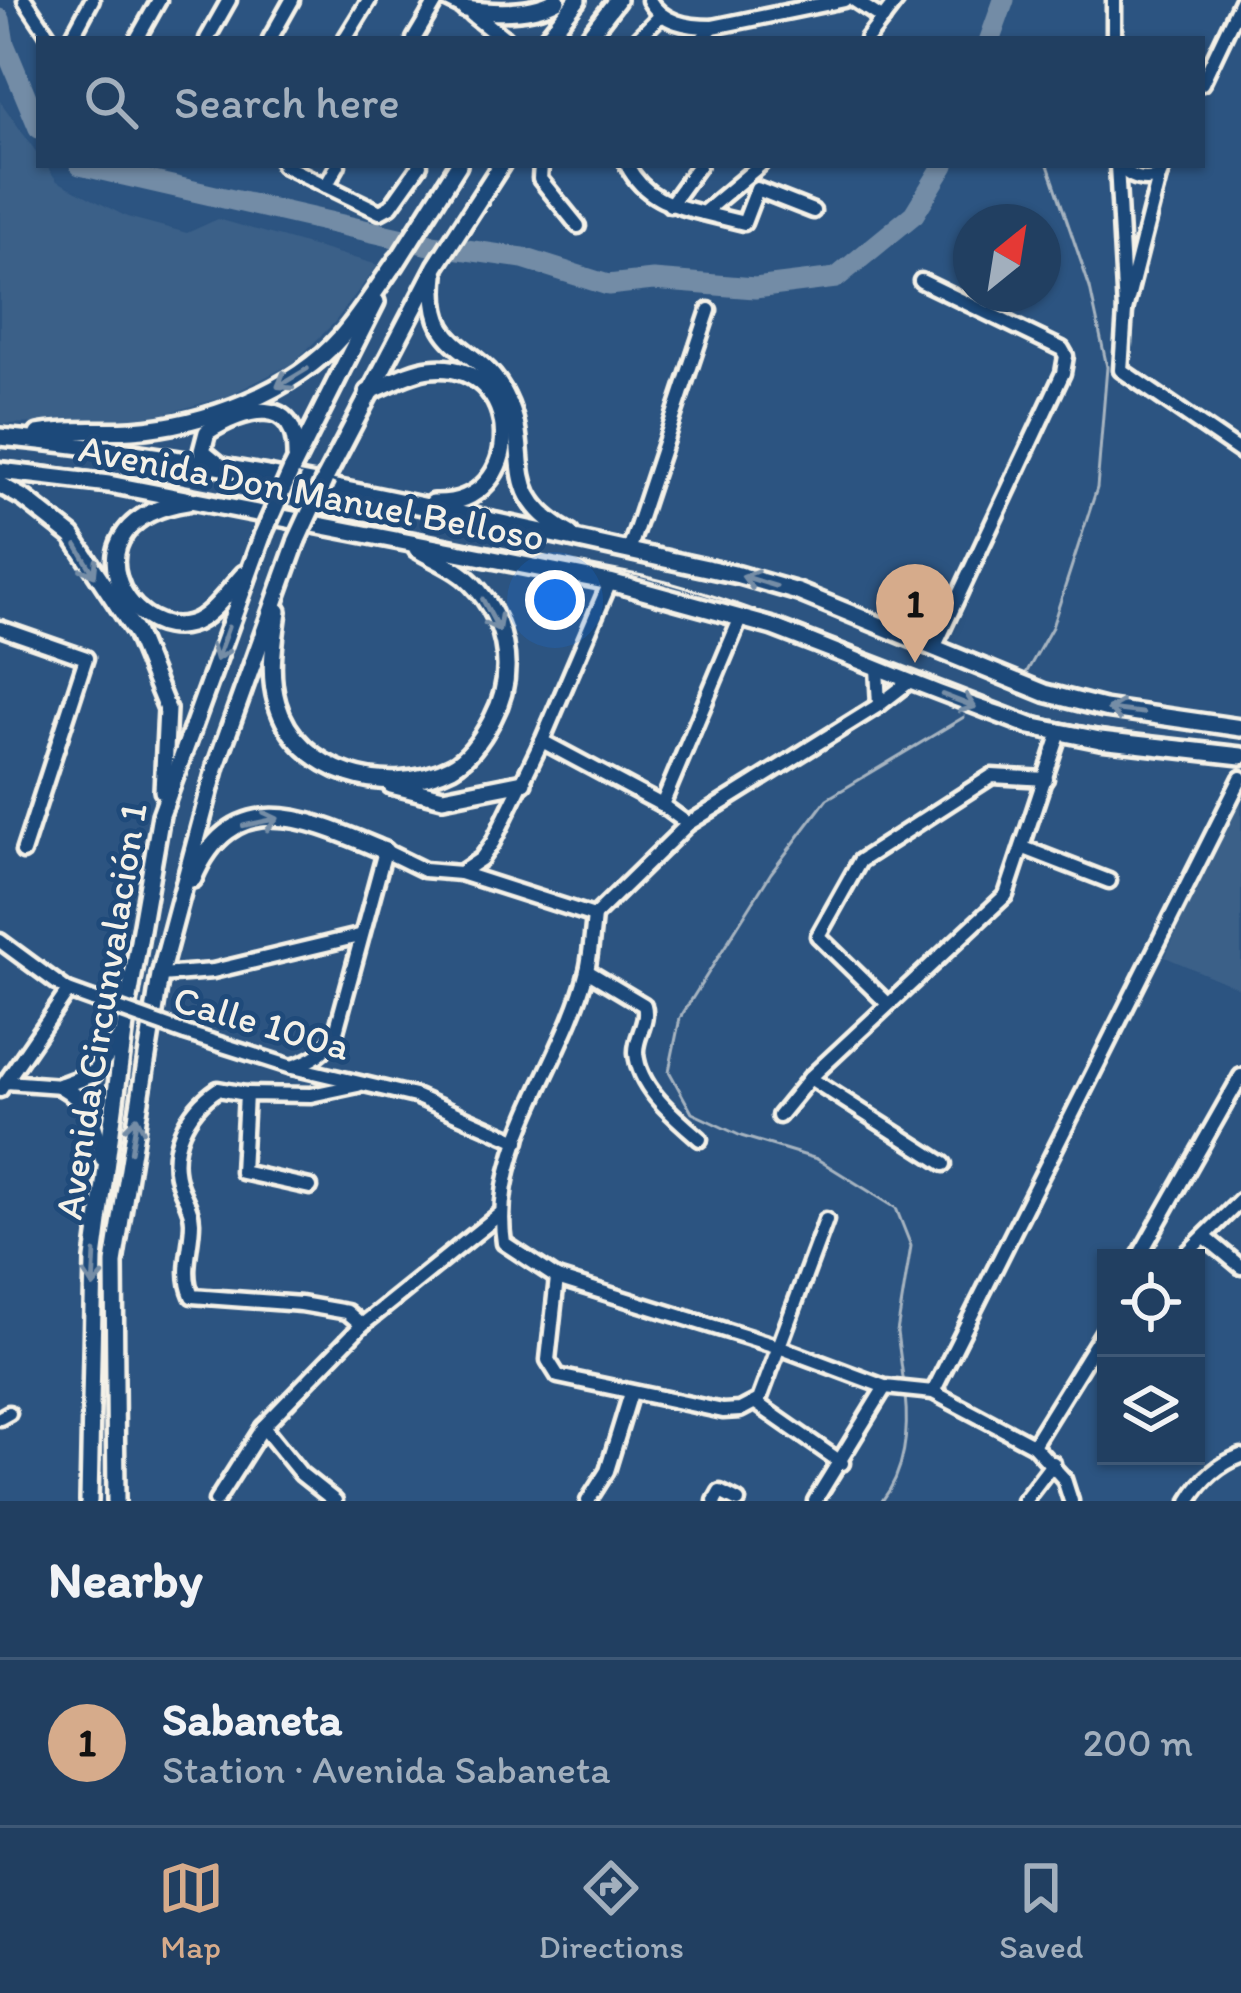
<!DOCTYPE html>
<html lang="en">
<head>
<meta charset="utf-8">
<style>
	:root { --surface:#213f61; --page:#2d4a6a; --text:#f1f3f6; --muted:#a2afbd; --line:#3e5876; --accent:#d6ab8b }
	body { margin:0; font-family:Itim,sans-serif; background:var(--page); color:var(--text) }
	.controls { position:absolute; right:36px; bottom:36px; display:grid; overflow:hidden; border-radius:0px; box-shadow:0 3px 9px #0004 }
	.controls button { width:108px; height:108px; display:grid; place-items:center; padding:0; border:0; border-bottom:3px solid var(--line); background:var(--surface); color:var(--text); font:60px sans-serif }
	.compass { position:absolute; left:953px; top:204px; width:108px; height:108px; border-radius:50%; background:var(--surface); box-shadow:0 3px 9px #0004; rotate:30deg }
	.you { position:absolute; left:555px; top:600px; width:42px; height:42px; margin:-30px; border:9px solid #fff; border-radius:50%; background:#1a73e8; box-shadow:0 0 0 18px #1a73e833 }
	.badge { display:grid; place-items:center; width:78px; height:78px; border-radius:50%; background:var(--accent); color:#111; font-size:39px; font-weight:700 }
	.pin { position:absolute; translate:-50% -99px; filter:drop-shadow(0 3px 6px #0008) }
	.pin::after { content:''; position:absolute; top:63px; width:42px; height:36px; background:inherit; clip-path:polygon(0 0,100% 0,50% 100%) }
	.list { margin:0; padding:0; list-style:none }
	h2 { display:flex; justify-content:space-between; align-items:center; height:156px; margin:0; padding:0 48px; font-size:51px }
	h2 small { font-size:39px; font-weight:400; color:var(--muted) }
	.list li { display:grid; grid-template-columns:78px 1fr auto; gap:36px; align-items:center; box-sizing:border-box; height:168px; padding:0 48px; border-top:3px solid var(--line) }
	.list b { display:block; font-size:45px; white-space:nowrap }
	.list p { margin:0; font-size:39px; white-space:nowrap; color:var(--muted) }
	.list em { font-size:39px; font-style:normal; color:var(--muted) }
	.icon { flex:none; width:66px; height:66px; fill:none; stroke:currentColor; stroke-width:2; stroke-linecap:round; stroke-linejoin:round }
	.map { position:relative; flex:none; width:1241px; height:1501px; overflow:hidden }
	.search { position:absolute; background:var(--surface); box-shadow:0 3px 9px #0004; left:36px; right:36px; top:36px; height:132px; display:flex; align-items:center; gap:30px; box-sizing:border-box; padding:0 42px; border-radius:0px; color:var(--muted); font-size:45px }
	.sheet { height:324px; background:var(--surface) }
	nav { display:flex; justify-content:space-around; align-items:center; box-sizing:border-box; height:168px; border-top:3px solid var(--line); background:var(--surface); font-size:33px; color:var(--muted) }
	nav a { display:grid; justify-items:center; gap:6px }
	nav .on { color:var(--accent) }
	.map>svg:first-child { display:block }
	.built { fill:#3b6088 }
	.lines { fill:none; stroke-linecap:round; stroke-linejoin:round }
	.stream { stroke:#a7b4c0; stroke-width:3 }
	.river { stroke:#738ca6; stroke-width:21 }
	.minor-casing { stroke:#f4f1e8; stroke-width:21 }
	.major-casing { stroke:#f4f1e8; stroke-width:24 }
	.minor { stroke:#1f4a7a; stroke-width:12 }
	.major { stroke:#1f4a7a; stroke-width:15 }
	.tram { stroke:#f4f1e8; stroke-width:3 }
	.minor-bridge-casing { stroke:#f4f1e8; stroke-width:21; stroke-linecap:butt }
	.major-bridge-casing { stroke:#f4f1e8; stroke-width:24; stroke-linecap:butt }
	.minor-bridge { stroke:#1f4a7a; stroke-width:12 }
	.major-bridge { stroke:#1f4a7a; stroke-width:15 }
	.oneway { stroke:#748da6 }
	.labels { text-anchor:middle; stroke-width:10; stroke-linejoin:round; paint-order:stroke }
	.street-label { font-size:39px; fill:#f4f1e8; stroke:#1f4a7a }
</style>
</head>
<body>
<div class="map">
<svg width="1241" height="1501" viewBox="0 0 1241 1501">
	<rect width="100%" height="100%" fill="#2c5481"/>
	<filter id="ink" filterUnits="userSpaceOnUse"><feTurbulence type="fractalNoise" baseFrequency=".00833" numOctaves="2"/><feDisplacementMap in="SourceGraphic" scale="24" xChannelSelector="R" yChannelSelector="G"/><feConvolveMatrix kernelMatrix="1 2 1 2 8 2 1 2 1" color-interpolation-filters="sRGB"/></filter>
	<g filter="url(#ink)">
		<!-- built -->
		<g class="built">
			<polygon points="0,101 39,156 39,165 46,165 57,181 127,217 187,233 218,219 378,265 334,323 293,363 228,396 139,421 0,424"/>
			<polygon points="1241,788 1241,989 1165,957"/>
		</g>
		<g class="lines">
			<!-- stream -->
			<g class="stream">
				<polyline points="0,28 1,28"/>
				<polyline points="1025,675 1052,627 1097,488 1107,367 1090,288 1048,165"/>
				<polyline points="904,1385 897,1332 911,1246 896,1208 817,1159 741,1136 692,1113 669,1071 680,1018 771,873 827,799 964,717"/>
				<path d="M 882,1501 C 905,1472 909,1431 905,1395"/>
			</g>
			<!-- river -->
			<g class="river">
				<polyline points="0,19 4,44 39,128"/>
				<polyline points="990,39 1004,0"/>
				<polyline points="80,165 425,244 523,258 608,285 653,280 755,288 836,278 914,214 944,165"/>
			</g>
			<defs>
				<g id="minor">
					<polyline points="25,0 51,39"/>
					<polyline points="447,0 465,9"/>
					<path d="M 649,0 C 662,23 688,27 713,27"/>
					<polyline points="854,0 883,19"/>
					<polyline points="71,39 92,0"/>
					<polyline points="137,39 159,0"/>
					<polyline points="207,39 229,0"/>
					<polyline points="270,39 292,0"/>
					<polyline points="345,39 369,0"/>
					<polyline points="414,39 437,0"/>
					<polyline points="637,39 661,15"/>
					<polyline points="702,39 713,27 844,0"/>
					<polyline points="867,39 897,0"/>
					<polyline points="1114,39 1114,0"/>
					<polyline points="1202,83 1241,1"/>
					<polyline points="283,165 380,212 391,206 420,165"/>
					<polyline points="541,165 540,179 578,226"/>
					<path d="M 627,165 C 644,198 670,205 703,213 L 760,165"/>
					<polyline points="1117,165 1125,311 1159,177"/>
					<path d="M 1119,165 C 1130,178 1142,182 1159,177 L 1164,165"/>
					<polyline points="326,186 338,165"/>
					<polyline points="670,205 699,165"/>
					<polyline points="703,213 744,223 757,189 813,211"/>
					<polyline points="921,281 1062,349 1066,356 1063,373 934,648"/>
					<polyline points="1125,311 1121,370 1241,452"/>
					<polyline points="629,551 709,310"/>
					<polyline points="0,628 86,658 23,852"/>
					<polyline points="877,668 879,705 910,681"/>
					<polyline points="542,741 662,805 688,824"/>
					<polyline points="662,805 741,617"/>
					<polyline points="1024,848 1109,881"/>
					<polyline points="460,873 481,859 493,842 542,741 610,582"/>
					<path d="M 594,916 C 592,934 591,953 587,971 C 565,1060 489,1148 504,1243 L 557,1278 L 776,1346 L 885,1387 L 933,1392 L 1033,1445 L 1064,1479 L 1071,1501"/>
					<polyline points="0,941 68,991 93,1000"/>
					<path d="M 587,971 L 644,1005 C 649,1023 635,1036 636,1053 C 639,1089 675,1117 700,1139"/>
					<polyline points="160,975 213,971 359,936"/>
					<polyline points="887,1003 818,936 860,861 992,776 1046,779"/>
					<polyline points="185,1033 292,1067 415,1096 518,1141"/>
					<path d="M 292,1067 C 313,1060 324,1054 335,1035 L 385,851 L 424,870 L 460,873 L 594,916 L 688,824 L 879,705"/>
					<polyline points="810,1078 944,1164"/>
					<polyline points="6,1082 61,1086"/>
					<polyline points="0,1090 68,991"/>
					<path d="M 246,1094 L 218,1089 C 187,1110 166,1149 180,1187 C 184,1198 192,1209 192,1222 C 192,1248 181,1271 192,1296 L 301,1304 L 347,1312 L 362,1325"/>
					<polyline points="779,1116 810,1078 1006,895 1060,732"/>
					<polyline points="310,1187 242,1172 246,1094 311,1095 358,1085"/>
					<polyline points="1205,1237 1241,1267"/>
					<polyline points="1138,1258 1241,1076"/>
					<polyline points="1182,1258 1241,1200"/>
					<polyline points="557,1278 548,1360 558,1376 723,1411 740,1410 759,1400 826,1220"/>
					<polyline points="933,1392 1241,778"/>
					<polyline points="756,1403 842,1463"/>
					<polyline points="0,1418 9,1413"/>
					<polyline points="263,1427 301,1474 335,1501"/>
					<polyline points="1033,1445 1106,1327"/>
					<polyline points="216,1501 263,1427 362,1325 500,1214"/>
					<polyline points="588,1501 607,1471 631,1393"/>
					<polyline points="715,1501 720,1492 738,1501"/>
					<polyline points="815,1501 885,1387"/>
					<polyline points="1024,1501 1053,1463"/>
					<path d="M 1189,1501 C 1201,1481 1219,1464 1241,1456"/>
				</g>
				<g id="major">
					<path d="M 465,9 C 494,13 531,15 557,0"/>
					<polyline points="473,14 504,39"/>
					<polyline points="546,39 577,0"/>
					<polyline points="587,39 617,0"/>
					<polyline points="395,265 458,165"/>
					<path d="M 435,275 C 426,357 480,341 506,397 C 535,456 496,492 570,534"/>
					<path d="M 368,392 C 387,385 410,371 430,369 C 525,358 530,507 433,503"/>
					<path d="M 38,434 C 71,428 100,432 132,430 C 205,425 293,392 342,336 C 362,313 379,285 397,260"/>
					<path d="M 0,437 C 249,460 494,523 739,575 L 798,592 L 1045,693 L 1104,708 L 1241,728"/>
					<path d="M 218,464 L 202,451 L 207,432 C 244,408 297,393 296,456"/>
					<polyline points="0,471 109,484 610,582 773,627 1030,726 1100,740 1241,756"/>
					<polyline points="291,471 376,302"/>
					<polyline points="325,479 436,266 501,165"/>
					<polyline points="0,485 25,499 72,536 136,633 167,709 163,791"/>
					<path d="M 187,502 C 61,522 127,643 190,624 C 211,618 229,590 244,574"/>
					<path d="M 278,611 C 274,642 268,672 277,703 C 297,774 390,799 452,767 C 469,758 484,735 493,718 C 518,671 506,613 465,577 C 452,566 432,558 417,549"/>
					<polyline points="391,785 443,798 523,782"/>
					<path d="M 193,879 C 234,782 312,821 385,851"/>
					<path d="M 61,1086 C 90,1102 95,1128 103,1158"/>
					<polyline points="61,1086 93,1074 121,1037"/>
					<polyline points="89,1501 94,1259 127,1010 161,815 263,534"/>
					<polyline points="116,1501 114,1263 160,975 216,766 297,540"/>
				</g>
			</defs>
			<!-- minor casing -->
			<use href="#minor" class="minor-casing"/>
			<!-- major casing -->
			<use href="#major" class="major-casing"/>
			<!-- minor -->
			<use href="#minor" class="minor"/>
			<!-- major -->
			<use href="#major" class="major"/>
			<!-- tram -->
			<path class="tram" d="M 0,460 L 146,478 L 643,576 C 778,608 899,678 1032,715 C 1100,733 1171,738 1241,746"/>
			<defs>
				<polyline id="minor-bridge" points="93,1000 185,1033"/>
				<g id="major-bridge">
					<polyline points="263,534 291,471"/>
					<polyline points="297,540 325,479"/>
				</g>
			</defs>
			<!-- minor-bridge casing -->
			<use href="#minor-bridge" class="minor-bridge-casing"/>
			<!-- major-bridge casing -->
			<use href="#major-bridge" class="major-bridge-casing"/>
			<!-- minor-bridge -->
			<use href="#minor-bridge" class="minor-bridge"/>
			<!-- major-bridge -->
			<use href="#major-bridge" class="major-bridge"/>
		</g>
		<!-- one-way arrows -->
		<defs><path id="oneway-shaft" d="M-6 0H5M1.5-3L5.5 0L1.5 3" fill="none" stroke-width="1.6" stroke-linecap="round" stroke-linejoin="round" transform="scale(3)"/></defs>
		<g class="oneway">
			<use href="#oneway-shaft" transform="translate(292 378) rotate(149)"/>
			<use href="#oneway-shaft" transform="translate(86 561) rotate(59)"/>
			<use href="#oneway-shaft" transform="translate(759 581) rotate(-163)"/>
			<use href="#oneway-shaft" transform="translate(491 615) rotate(62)"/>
			<use href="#oneway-shaft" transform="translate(222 644) rotate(110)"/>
			<use href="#oneway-shaft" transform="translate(959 701) rotate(21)"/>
			<use href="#oneway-shaft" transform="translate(1125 711) rotate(-173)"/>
			<use href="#oneway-shaft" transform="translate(261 822) rotate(-12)"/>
			<use href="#oneway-shaft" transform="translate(134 1134) rotate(-81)"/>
			<use href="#oneway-shaft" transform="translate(94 1270) rotate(93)"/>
		</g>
	</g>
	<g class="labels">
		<!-- street labels -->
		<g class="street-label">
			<text transform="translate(312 492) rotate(11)" y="14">Avenida Don Manuel Belloso</text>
			<text transform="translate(100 1011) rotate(-81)" y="14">Avenida Circunvalación 1</text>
			<text transform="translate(262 1022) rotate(16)" y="14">Calle 100a</text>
		</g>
	</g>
</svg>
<div class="controls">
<button><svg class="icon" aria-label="locate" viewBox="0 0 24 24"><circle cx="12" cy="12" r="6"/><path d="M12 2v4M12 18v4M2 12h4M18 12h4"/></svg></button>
<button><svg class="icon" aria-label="layers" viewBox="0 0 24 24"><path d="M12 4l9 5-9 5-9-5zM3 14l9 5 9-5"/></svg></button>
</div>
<svg class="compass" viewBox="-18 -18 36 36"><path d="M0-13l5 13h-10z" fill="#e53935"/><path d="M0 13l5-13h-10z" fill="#a2afbd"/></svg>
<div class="you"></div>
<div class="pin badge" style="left:915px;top:663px">1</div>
<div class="search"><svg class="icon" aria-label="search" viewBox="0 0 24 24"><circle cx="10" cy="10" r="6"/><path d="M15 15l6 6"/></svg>Search here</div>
</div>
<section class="sheet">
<h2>Nearby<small></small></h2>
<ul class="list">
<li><span class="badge">1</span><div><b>Sabaneta</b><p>Station · Avenida Sabaneta</p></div><em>200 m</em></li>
</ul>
</section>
<nav>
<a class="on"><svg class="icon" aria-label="map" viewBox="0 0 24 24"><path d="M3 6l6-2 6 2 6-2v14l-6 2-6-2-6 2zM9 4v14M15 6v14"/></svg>Map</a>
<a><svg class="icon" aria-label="directions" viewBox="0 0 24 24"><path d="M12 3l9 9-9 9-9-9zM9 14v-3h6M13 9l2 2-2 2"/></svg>Directions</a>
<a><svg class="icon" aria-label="saved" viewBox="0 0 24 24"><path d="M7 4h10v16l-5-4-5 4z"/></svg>Saved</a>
</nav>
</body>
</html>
